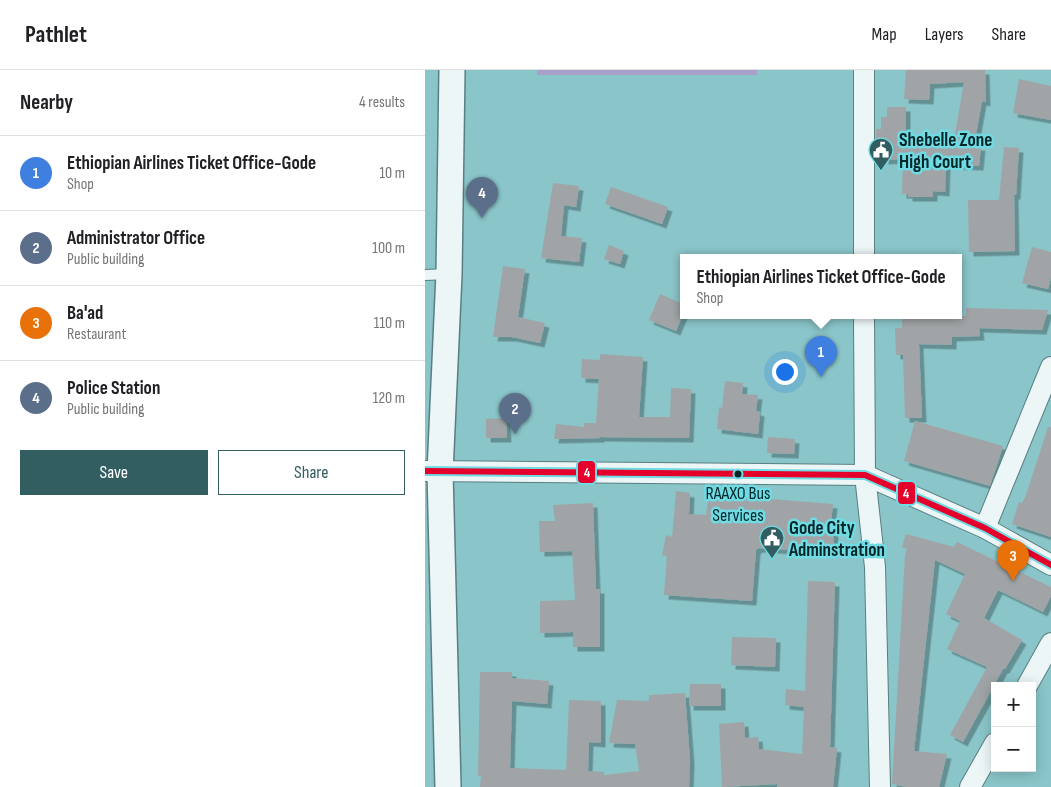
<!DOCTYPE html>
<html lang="en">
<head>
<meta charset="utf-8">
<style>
	:root { --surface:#fff; --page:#f6f6f6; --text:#202124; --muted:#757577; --line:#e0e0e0; --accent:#325e61 }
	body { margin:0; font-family:"Sofia Sans Condensed",sans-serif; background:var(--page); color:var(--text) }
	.controls { position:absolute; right:15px; bottom:15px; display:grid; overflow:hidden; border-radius:0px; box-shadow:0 2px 12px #0003 }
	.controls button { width:45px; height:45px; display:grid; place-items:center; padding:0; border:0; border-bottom:1px solid var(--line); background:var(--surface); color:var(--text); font:25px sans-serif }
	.you { position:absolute; left:359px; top:301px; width:18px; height:18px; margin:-12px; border:4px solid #fff; border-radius:50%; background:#1a73e8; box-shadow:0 0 0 8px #1a73e833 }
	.badge { display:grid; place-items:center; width:32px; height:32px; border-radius:50%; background:var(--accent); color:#fff; font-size:16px; font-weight:700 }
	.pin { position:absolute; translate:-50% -41px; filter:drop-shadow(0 1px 2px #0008) }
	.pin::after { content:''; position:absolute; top:26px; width:18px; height:15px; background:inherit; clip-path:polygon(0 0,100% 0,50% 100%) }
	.popup { position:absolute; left:255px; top:184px; width:282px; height:65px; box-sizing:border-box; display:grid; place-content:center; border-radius:0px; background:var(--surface); filter:drop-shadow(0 1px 4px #0005); font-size:16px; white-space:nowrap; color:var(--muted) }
	.popup b { font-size:19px; color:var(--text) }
	.popup::after { content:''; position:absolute; left:50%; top:100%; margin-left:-10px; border:10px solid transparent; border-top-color:var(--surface) }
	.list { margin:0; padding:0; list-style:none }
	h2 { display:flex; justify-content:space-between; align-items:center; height:65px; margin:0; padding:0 20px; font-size:21px }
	h2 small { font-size:16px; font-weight:400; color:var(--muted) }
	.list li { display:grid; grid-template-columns:32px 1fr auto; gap:15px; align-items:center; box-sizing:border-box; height:75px; padding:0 20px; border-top:1px solid var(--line) }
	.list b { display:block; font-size:19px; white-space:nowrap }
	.list p { margin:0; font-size:16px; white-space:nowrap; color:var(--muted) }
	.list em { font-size:16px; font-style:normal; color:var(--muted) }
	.actions { display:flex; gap:10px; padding:15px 20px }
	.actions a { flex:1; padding:11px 0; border:1px solid var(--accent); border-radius:0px; text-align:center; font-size:18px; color:var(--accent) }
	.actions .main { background:var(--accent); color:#fff }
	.map { position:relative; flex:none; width:626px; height:717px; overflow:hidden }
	header { display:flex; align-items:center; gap:30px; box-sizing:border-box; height:70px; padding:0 25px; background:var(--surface); border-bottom:1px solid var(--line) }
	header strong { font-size:24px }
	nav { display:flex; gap:28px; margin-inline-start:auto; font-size:18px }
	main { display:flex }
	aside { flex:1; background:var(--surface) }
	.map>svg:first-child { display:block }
	.green { fill:#a7a0c8 }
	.building { fill:#a1a4a6; filter:url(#shadow) }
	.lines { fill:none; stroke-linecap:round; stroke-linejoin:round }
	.service-casing { stroke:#587f82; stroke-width:12 }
	.minor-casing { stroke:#587f82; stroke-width:22 }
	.tertiary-casing { stroke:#587f82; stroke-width:28 }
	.service { stroke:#edf6f7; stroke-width:10 }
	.minor { stroke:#edf6f7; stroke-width:20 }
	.tertiary { stroke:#edf6f7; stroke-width:25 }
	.bus-1-casing { stroke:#70dbe3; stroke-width:10 }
	.bus-1 { stroke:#e4002b; stroke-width:6 }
	.bus-dot { fill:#032629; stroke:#70dbe3; stroke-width:2 }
	.labels { text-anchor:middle; stroke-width:5; stroke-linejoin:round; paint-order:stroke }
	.bus-label { font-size:18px; fill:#032629; stroke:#70dbe3 }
	.poi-label { font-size:19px; font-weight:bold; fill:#032629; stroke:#70dbe3; text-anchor:start }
	.line-badge { stroke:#70dbe3; stroke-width:2 }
	.badge-label { font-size:14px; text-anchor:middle; font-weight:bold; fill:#fff }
</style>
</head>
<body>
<header>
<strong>Pathlet</strong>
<nav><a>Map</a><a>Layers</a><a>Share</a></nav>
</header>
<main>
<aside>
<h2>Nearby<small>4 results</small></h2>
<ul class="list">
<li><span class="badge" style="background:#3f7fe0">1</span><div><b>Ethiopian Airlines Ticket Office-Gode</b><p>Shop</p></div><em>10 m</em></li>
<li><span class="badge" style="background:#5c6f8a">2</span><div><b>Administrator Office</b><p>Public building</p></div><em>100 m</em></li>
<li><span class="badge" style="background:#e8710a">3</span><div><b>Ba'ad</b><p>Restaurant</p></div><em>110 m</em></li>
<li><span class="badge" style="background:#5c6f8a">4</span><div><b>Police Station</b><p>Public building</p></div><em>120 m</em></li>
</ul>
<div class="actions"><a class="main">Save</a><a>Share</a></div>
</aside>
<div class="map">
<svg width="626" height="717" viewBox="0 0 626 717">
	<defs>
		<filter id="shadow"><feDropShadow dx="4.5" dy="4.5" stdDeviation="0" flood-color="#0004"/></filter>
	</defs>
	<rect width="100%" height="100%" fill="#8ac5c9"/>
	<!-- green -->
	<rect class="green" x="112" y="0" width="220" height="5"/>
	<!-- building -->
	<g class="building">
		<polygon points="481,0 560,0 561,32 557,31 549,76 556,76 554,96 521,95 520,122 508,121 508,127 483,127 483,124 477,124 478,89 459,90 459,77 451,77 451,59 456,59 456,47 462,47 462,37 481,37 481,69 529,70 539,12 505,14 504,30 479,29"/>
		<polygon points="594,9 626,16 626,50 588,43"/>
		<polygon points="579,77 594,78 591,125 589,125 590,181 544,182 543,130 574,130"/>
		<polygon points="128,113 154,116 151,137 139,135 136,166 157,168 154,192 116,188"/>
		<polygon points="186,117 243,137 237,154 180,134"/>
		<polygon points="184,175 199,181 195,194 179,189"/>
		<polygon points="607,177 626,182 626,207 623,219 597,213"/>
		<polygon points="78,196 100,199 93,247 120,253 115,273 87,267 68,267"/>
		<polygon points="235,224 258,234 258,244 251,261 224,250"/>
		<polygon points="541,238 623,240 617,260 554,258 555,266 527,267 527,275 494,274 497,348 480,348 478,285 471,285 470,258 477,258 477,246 541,246"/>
		<polygon points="175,284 218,287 214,347 245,347 246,318 266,319 264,368 175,367 175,368 129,369 131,354 159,357 159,353 171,353 174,309 156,308 157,289 175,290"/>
		<polygon points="300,311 318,313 317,324 333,325 331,341 335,342 333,364 292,359 294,337 297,338"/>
		<polygon points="81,348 82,368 61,368 61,349"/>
		<polygon points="490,351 578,376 565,416 479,391"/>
		<polygon points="623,357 626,357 626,467 587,454 594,432 597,433 601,425"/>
		<polygon points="343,367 370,369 369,384 342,383"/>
		<polygon points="251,421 265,423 264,444 281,445 284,424 408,434 405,461 409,461 408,483 333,478 331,480 327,531 239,525 242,486 237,485 241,465 247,467"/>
		<polygon points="168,433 171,519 175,519 175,577 148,577 148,562 115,563 115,531 150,530 147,481 115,482 114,451 130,451 128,435"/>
		<polygon points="481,464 529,477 532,472 626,517 626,526 618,542 573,520 559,548 597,570 580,599 578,599 538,672 525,665 562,597 522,579 535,551 521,544 540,504 510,490 489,681 522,684 514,717 482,717 467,714 480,485 482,479 477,477"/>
		<polygon points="383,511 410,512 405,677 412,678 408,717 352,717 352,714 297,717 294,654 319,652 320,668 333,667 334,679 377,684 379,637 360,635 361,619 380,621"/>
		<polygon points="307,567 351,568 350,597 306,595"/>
		<polygon points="55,602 87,602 87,608 124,611 122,634 87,631 85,698 141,700 144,630 176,631 176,673 164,672 163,701 179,702 179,705 214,701 210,674 184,673 192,630 224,631 224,625 260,623 265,690 264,717 55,717 56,706 53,706"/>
		<polygon points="265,614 296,614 296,636 264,636"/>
	</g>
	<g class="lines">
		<defs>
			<polyline id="service" points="0,205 24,204"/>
			<g id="minor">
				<polyline points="439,0 439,188"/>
				<polyline points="439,246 440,405 450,497 455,717"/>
				<polyline points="0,401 440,405 560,458 626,495"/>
				<polyline points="560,458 626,297"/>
				<polyline points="602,616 626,573"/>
				<polyline points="545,717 570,673"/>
			</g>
			<polyline id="tertiary" points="23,717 15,402 24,204 27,0"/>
		</defs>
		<!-- service casing -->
		<use href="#service" class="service-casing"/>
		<!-- minor casing -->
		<use href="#minor" class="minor-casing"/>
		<!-- tertiary casing -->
		<use href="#tertiary" class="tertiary-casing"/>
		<!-- service -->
		<use href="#service" class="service"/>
		<!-- minor -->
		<use href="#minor" class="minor"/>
		<!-- tertiary -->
		<use href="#tertiary" class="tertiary"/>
		<defs>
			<polyline id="bus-1" points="0,401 440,405 560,458 626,495"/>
		</defs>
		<!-- bus-1 casing -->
		<use href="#bus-1" class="bus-1-casing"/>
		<!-- bus-1 -->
		<use href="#bus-1" class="bus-1"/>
	</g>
	<!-- icons -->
	<defs>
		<symbol id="civic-pin" viewBox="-11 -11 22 30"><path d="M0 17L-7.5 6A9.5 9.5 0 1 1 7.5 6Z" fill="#325e61" stroke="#70dbe3"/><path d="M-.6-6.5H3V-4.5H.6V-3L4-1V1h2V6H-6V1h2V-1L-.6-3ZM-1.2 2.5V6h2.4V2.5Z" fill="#fff"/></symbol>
	</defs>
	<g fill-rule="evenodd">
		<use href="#civic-pin" x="442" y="66" width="28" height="38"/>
		<use href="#civic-pin" x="333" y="454" width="28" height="38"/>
	</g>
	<!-- markers -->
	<circle class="bus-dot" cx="313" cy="404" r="4.5"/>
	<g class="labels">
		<!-- bus labels -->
		<g class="bus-label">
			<text x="313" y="429">RAAXO Bus<tspan x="313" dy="22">Services</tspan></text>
		</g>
		<!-- poi labels -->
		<g class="poi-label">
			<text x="474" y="76">Shebelle Zone<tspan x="474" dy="22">High Court</tspan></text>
			<text x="364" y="464">Gode City<tspan x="364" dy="22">Adminstration</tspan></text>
		</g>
	</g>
	<g class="line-badge">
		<rect x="152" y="390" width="19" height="24" rx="5" fill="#e4002b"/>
		<rect x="472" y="411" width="19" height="24" rx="5" fill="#e4002b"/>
	</g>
	<g class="badge-label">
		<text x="162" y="407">4</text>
		<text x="481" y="428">4</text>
	</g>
</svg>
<div class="controls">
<button>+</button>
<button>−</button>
</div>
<div class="you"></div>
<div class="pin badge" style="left:396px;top:307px;background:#3f7fe0">1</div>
<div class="popup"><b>Ethiopian Airlines Ticket Office-Gode</b>Shop</div>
<div class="pin badge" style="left:90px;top:364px;background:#5c6f8a">2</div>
<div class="pin badge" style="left:588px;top:511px;background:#e8710a">3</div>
<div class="pin badge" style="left:57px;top:148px;background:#5c6f8a">4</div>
</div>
</main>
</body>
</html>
